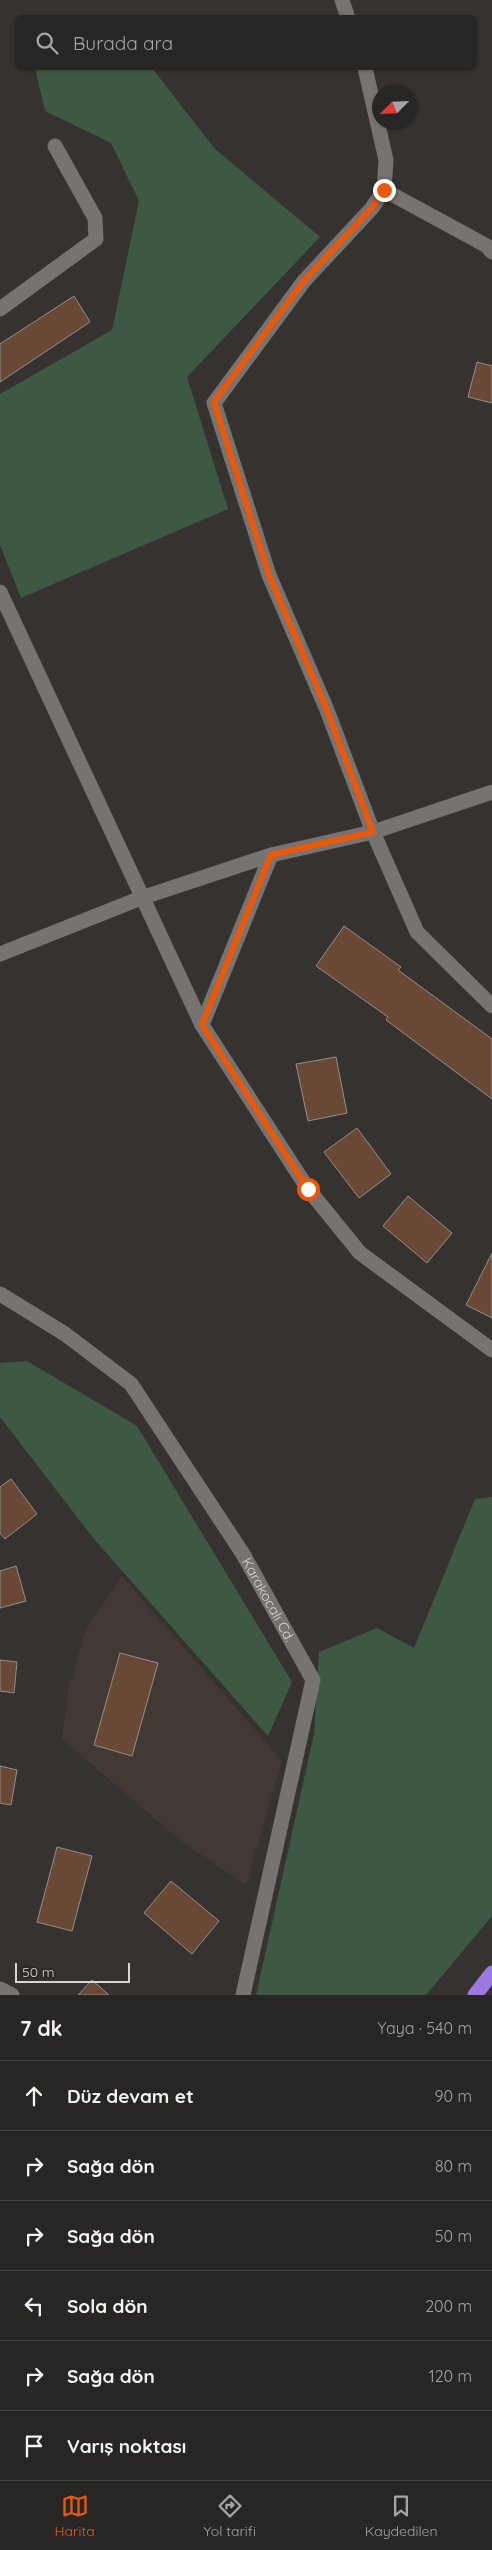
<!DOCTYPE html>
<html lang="tr">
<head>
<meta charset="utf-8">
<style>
	:root { --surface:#282624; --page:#302e2c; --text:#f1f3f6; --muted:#a5a5a6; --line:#444341; --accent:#ea580c }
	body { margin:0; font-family:Quicksand,sans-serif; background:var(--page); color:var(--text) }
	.compass { position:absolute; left:372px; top:85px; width:45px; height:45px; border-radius:50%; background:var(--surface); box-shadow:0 1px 4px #0004; rotate:246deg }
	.scale { position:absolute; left:15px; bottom:12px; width:115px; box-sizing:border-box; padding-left:5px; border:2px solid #d8d5d3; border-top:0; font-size:14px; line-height:18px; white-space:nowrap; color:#d8d5d3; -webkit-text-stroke:4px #2c2826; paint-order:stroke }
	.stop { position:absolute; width:15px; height:15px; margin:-11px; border:4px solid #ea580c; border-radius:50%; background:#fff }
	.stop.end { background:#ea580c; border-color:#fff; box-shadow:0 1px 5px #0008 }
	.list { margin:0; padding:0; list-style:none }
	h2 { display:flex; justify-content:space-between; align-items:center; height:65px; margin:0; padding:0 20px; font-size:21px }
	h2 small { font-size:16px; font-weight:400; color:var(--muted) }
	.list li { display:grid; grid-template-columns:32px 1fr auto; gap:15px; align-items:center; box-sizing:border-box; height:70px; padding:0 20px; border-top:1px solid var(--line) }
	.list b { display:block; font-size:19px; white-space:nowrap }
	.list em { font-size:16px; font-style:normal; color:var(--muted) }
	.icon { flex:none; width:28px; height:28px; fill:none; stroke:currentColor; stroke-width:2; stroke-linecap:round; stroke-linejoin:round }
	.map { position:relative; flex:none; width:492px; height:1995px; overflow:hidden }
	.search { position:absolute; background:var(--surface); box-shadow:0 1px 4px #0004; left:15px; right:15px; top:15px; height:55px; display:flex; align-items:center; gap:12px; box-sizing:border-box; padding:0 18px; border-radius:8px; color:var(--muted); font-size:19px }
	.sheet { height:485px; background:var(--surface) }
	nav { display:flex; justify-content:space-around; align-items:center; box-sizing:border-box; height:70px; border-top:1px solid var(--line); background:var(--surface); font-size:14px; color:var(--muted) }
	nav a { display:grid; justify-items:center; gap:2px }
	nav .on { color:var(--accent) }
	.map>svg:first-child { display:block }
	.built { fill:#433934 }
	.green { fill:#3d5944 }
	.building { fill:#694936; stroke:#948f8c }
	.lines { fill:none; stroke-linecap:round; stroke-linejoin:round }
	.street { stroke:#777370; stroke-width:15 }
	.highway { stroke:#9c78e1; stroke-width:15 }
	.route { stroke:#ea580c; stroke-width:6 }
	.labels { text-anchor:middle; stroke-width:4; stroke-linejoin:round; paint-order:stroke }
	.street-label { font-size:14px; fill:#d8d5d3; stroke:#2c2826 }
</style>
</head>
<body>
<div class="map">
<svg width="492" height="1995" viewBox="0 0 492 1995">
	<rect width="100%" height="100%" fill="#363230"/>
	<!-- built -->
	<polygon class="built" points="122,1576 282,1761 246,1885 180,1840 62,1739 68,1691 86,1629"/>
	<!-- green -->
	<g class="green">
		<polygon points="35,68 152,68 215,149 320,237 187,377 228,509 21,598 0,545 0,394 112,330 139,201 111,143 45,111"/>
		<polygon points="27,1361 137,1426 292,1682 268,1736 94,1539 0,1417 0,1363"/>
		<polygon points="492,1497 492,1916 426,1995 256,1995 314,1734 319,1652 377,1628 414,1648 475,1499"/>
	</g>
	<!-- building -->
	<g class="building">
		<polygon points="74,296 90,322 0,382 0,344"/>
		<polygon points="477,362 492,366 492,403 468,397"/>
		<polygon points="344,926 401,967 398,970 492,1039 492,1099 386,1020 388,1017 316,966"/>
		<polygon points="336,1057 347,1113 308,1121 296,1064"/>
		<polygon points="357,1128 391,1174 359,1198 324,1152"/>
		<polygon points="408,1196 452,1233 427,1263 383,1226"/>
		<polygon points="492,1253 492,1318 466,1305"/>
		<polygon points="11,1479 37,1514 5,1539 0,1533 0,1487"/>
		<polygon points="16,1566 26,1601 0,1608 0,1571"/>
		<polygon points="120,1653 158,1663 132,1756 94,1745"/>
		<polygon points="0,1660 17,1662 14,1693 0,1691"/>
		<polygon points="0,1766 17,1770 11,1805 0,1803"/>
		<polygon points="57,1847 92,1856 72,1931 37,1922"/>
		<polygon points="171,1881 219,1921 192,1954 144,1913"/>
		<polygon points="92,1980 109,1995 78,1995"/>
	</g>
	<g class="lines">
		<!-- street -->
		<g class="street">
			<polyline points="342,0 348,18"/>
			<polyline points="365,68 386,160 384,190 372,208 304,281 214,403 269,575 327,710 373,832 417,932 492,1006"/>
			<polyline points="384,190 487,246 492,252"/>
			<polyline points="0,309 96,239 95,218 55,146"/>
			<polyline points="0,592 202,1025 308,1189 360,1253 492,1350"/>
			<polyline points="0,954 141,898 271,855 373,832 492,792"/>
			<polyline points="202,1025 271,855"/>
			<path id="s1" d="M 0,1294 L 65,1334 L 131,1384 L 243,1554 L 313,1680 L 243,1995"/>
			<polyline points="0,1989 12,1995"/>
		</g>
		<!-- highway -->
		<polyline class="highway" points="475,1995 492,1973"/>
	</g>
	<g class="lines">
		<!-- route -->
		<polyline class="route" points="308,1189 202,1025 271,855 373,832 327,710 269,575 214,402 304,281 372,208 384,190"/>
	</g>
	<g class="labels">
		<!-- street labels -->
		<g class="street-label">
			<text dy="5" stroke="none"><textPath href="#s1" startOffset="415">Karakocalı Cd.</textPath></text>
		</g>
	</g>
</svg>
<svg class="compass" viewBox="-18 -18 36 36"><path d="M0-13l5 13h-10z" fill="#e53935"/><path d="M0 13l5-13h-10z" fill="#a5a5a6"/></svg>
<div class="scale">50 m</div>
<div class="stop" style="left:308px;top:1189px"></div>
<div class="stop end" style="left:384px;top:190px"></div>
<div class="search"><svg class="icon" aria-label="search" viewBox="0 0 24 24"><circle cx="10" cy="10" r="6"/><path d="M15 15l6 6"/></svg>Burada ara</div>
</div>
<section class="sheet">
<h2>7 dk<small>Yaya · 540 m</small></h2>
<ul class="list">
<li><svg class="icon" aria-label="ahead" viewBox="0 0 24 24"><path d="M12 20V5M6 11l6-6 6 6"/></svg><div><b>Düz devam et</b></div><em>90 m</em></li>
<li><svg class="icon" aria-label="right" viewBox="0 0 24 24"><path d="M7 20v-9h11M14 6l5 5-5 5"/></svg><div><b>Sağa dön</b></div><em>80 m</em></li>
<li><svg class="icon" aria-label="right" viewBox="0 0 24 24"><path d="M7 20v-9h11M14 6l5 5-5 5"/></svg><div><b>Sağa dön</b></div><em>50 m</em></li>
<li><svg class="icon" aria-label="left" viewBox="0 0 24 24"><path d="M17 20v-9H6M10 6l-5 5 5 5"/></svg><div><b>Sola dön</b></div><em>200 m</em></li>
<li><svg class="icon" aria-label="right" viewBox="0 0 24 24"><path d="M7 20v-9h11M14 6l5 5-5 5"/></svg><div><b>Sağa dön</b></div><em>120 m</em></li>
<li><svg class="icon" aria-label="arrive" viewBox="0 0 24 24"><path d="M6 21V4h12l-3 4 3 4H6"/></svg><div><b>Varış noktası</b></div></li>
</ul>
</section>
<nav>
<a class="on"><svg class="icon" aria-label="map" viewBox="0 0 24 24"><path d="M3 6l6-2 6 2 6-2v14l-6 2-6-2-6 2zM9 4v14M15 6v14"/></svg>Harita</a>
<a><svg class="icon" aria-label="directions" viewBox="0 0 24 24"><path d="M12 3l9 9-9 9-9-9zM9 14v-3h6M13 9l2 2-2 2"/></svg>Yol tarifi</a>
<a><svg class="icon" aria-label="saved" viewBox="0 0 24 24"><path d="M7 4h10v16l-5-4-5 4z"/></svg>Kaydedilen</a>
</nav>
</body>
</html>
